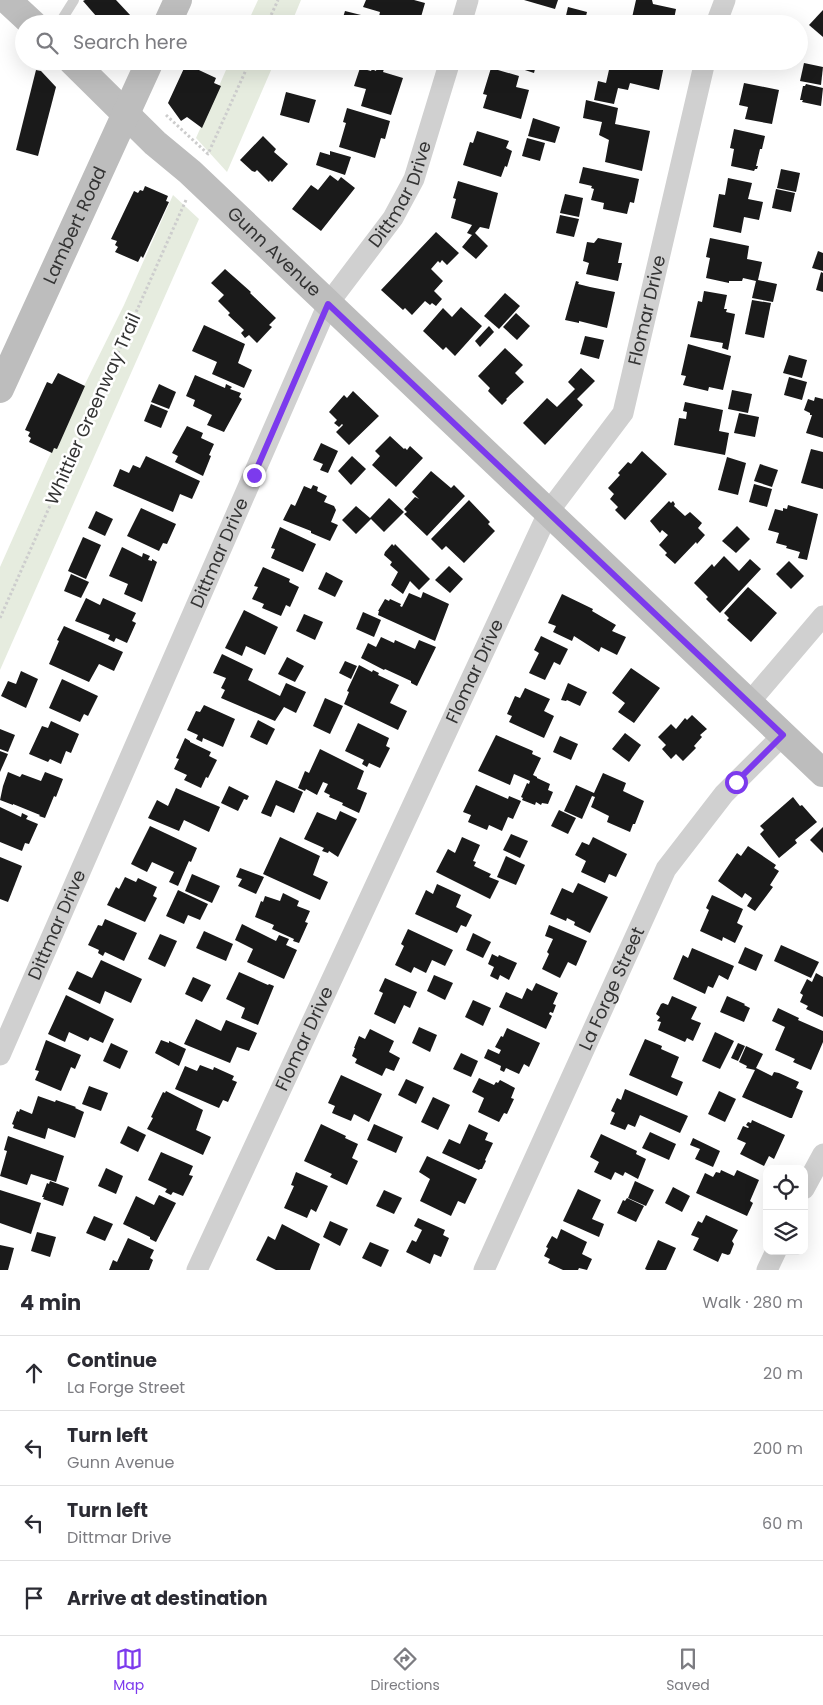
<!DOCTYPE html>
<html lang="en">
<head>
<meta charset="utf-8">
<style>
	:root { --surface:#fff; --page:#f7f7f7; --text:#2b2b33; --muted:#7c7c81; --line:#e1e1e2; --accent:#7c3aed }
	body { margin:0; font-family:Poppins,sans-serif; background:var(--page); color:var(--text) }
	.controls { position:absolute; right:15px; bottom:15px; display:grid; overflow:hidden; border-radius:10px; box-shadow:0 5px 20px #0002 }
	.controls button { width:45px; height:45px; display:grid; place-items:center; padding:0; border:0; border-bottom:1px solid var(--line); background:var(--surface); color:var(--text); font:25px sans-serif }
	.stop { position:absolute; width:15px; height:15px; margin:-11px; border:4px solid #7c3aed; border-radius:50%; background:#fff }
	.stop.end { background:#7c3aed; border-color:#fff; box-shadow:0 1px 5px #0008 }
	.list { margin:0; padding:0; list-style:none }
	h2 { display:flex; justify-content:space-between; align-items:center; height:65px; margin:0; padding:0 20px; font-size:21px }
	h2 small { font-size:16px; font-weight:400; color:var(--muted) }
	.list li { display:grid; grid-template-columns:32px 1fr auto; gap:15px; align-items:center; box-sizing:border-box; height:75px; padding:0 20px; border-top:1px solid var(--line) }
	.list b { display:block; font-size:19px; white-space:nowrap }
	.list p { margin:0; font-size:16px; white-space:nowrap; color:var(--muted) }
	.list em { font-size:16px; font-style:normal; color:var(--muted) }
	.icon { flex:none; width:28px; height:28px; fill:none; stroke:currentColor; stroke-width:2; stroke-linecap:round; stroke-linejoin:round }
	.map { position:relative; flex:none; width:823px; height:1270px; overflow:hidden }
	.search { position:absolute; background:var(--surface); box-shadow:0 5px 20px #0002; left:15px; right:15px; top:15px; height:55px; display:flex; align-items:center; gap:12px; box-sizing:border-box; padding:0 18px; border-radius:28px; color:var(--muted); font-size:19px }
	.sheet { height:365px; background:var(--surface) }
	nav { display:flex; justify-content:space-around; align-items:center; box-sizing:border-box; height:70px; border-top:1px solid var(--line); background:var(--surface); font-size:14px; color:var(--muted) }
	nav a { display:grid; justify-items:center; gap:2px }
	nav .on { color:var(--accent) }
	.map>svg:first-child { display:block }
	.green { fill:#e6ecdf }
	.building { fill:#1a1a1a }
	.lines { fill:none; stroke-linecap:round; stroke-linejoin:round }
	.path { stroke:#cdcdcd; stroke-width:3; stroke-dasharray:2.5 2.5; stroke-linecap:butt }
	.lane { stroke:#d0d0d0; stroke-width:10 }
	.street { stroke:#d0d0d0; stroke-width:21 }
	.secondary { stroke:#bdbdbd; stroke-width:28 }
	.route { stroke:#7c3aed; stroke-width:6 }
	.labels { text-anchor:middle; stroke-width:5; stroke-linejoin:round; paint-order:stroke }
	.street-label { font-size:18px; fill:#333; stroke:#fff }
</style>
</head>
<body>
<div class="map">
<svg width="823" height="1270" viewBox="0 0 823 1270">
	<rect width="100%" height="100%" fill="#fff"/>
	<!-- green -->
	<g class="green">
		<polygon points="258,0 301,0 291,24 247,24"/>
		<polygon points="230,61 275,61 227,172 196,138"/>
		<polygon points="173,195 199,219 0,670 0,567 49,457 124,305"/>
	</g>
	<!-- building -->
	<g class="building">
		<polygon points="85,0 116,0 131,16 123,24 103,24 83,1"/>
		<polygon points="366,0 414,0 425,3 419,24 388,24 378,21 380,12 363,7"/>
		<polygon points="524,0 558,0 555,9"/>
		<polygon points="636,0 652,0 653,4 676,9 673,24 627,24 628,21 631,22"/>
		<polygon points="568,7 587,12 584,24 564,24"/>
		<polygon points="823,10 823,37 809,25"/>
		<polygon points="345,11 365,16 363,24 341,24"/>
		<polygon points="497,61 537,61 534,73"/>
		<polygon points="611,61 665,61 659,90 630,83 628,90 618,88 614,104 594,100 598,81 606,83"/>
		<polygon points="804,63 823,67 821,85 800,81"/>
		<polygon points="186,64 216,78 214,83 221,86 202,128 187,117 181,121 168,103"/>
		<polygon points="377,67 384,69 383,72 403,78 391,115 361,106 366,89 354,86 360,68 371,71 372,69 376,71"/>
		<polygon points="491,68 519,76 516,87 529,90 521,119 483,108 487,95 483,94"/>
		<polygon points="36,70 41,71 56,87 38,156 16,150"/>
		<polygon points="744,83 779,90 772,124 745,119 748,107 739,105"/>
		<polygon points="806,84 823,88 821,106 802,102 803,100 800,100 803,86 805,86"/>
		<polygon points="286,92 316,100 309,123 280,115"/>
		<polygon points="586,100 618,108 615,124 650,131 642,171 605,162 609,140 599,135 602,122 583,118"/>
		<polygon points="347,108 390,121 385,139 381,138 375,158 339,147 346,123 343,122"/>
		<polygon points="533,118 560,127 555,143 528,136"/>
		<polygon points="734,129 765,136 762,149 760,149 756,166 758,166 757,169 755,169 754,171 731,166 734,149 730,148"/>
		<polygon points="477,131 509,141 506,148 512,151 507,167 505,166 501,177 463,165 470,142 473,143"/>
		<polygon points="263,136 276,149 274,152 288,164 272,182 270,180 269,182 257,170 255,172 252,171 240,160"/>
		<polygon points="527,138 545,143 540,161 522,156"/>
		<polygon points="330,151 351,157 345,175 316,165 320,152 330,155"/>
		<polygon points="583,167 639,179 634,203 630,202 627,214 603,209 604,203 591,200 594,189 591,188 592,186 579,183"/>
		<polygon points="781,169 800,173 796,192 777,188"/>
		<polygon points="330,175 338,181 341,177 355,188 321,231 292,209 311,185 318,190"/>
		<polygon points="728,178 752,183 748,199 763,202 759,220 744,217 741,233 713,227 719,194 725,195"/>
		<polygon points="458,181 498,193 489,229 480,227 475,233 488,246 476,259 462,247 472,235 467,233 472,225 451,218 456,199 453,198"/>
		<polygon points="145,186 168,196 166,201 169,202 143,258 141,256 138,262 115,252 118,247 115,245 117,241 111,239 134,191 138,193 140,190 143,191"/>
		<polygon points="776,189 795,193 791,212 772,208"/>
		<polygon points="565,194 583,198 579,217 560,213"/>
		<polygon points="560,215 579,219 574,237 556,233"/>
		<polygon points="436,232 459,253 447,265 442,260 440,263 438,261 431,269 443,281 434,291 442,299 436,306 432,303 430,305 425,301 412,315 405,308 403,310 381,290"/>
		<polygon points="598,238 622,243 618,263 622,263 618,281 586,274 589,263 583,261 587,242 594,243"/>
		<polygon points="710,238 749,246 747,259 762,262 758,280 777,284 773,302 752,298 756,281 743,278 742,281 729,281 729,283 706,278 710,258 706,257"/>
		<polygon points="818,251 823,253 823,271 812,268"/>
		<polygon points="225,269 251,292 250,293 276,318 269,325 272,327 257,343 249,335 245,338 241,333 244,330 228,315 230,313 218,301 224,295 211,283"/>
		<polygon points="821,272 823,273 823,292 816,290"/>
		<polygon points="576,281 579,282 578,284 590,287 615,292 607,328 579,321 579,323 565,320"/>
		<polygon points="704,291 727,295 724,309 727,309 726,312 735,314 728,350 722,348 723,343 690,337 698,301 702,302"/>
		<polygon points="505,293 520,306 499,329 484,316"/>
		<polygon points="752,300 771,303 764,338 745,334"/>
		<polygon points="461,307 482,326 455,356 446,347 443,350 423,331 443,308 452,317"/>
		<polygon points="516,313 530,326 517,340 503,327"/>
		<polygon points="204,325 245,344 238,363 252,370 244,388 212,374 217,362 192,351"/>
		<polygon points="489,326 494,332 480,347 475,341"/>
		<polygon points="585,336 604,340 599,359 580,354"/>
		<polygon points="688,344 731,356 723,390 709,387 708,391 683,385 686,376 681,375"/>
		<polygon points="505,348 523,365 515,373 524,382 506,399 507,400 502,405 488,391 490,388 478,376"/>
		<polygon points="789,355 807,360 802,378 783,373"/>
		<polygon points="581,368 595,381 577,399 583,405 545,445 523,423 547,398 557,407 575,389 568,382"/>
		<polygon points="58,373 85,386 57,449 54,448 52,453 29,442 31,438 28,436 30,432 25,430 47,382 52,384"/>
		<polygon points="195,375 225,388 226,384 232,387 230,389 241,393 239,397 242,399 224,432 207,425 212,415 193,406 195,400 186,396"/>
		<polygon points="789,377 807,382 802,400 784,395"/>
		<polygon points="159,384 176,392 169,409 151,402"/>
		<polygon points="732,390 752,394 748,413 728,409"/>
		<polygon points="353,391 379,416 349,445 336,432 343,425 342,424 339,427 334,423 337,420 329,412 344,395 347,398"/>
		<polygon points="815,397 823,399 823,438 806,433 812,415 810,415 810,413 804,410 808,399 814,401"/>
		<polygon points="685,402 723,410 719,431 729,433 725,455 674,445 679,418 686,419 687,412 683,411"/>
		<polygon points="151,404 168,411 161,428 144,421"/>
		<polygon points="739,413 759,417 755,437 734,433"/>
		<polygon points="187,426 203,433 201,438 214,444 209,455 211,456 203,476 175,462 178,456 172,453"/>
		<polygon points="390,436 404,449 405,448 407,450 410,446 423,458 396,487 372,465 380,456 375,451"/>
		<polygon points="321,443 338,451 328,473 320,470 323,464 313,460"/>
		<polygon points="811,449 823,452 823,489 801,483"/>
		<polygon points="642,451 667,474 625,520 615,510 618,507 610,499 614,494 608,488 620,475 618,473 628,462 631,464"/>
		<polygon points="146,456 200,481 192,499 180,494 173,512 113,486 120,469 129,473 133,465 140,468"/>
		<polygon points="352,456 366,469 351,485 338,471"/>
		<polygon points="727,457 746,463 738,495 718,490"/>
		<polygon points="760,464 778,470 772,487 754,481"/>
		<polygon points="431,471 451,488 454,485 465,496 427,536 404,514 407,512 404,509 415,497 419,499 412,492"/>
		<polygon points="754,484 772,489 767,507 749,502"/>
		<polygon points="313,485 318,487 317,491 327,496 324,502 334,506 336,510 331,522 338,525 330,541 311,533 311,531 283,520 291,504 295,506 304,486 311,489"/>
		<polygon points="389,498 404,512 384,532 371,519 356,534 342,520 356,506 370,518"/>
		<polygon points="469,500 490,522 488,524 495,531 464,563 446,546 442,550 431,539"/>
		<polygon points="669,501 671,503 673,501 675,504 674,506 685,516 690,512 702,523 698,528 705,535 697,544 696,542 675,564 665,555 667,553 659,545 668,535 662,530 660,533 650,521"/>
		<polygon points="788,505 818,514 807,560 798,558 800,552 786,548 787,546 776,543 779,533 768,530 775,509 783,511 783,508 787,509"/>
		<polygon points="141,508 176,524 167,544 163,543 159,551 127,536"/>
		<polygon points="96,511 113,519 105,536 88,528"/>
		<polygon points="737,526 750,539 736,553 722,541"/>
		<polygon points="280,527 316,544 303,572 271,558 275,549 271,548"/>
		<polygon points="83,537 101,545 86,579 68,571"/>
		<polygon points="392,544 394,546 395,544 430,579 419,590 410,581 403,594 391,585 398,572 390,565 392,562 384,555 385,552"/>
		<polygon points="122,547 142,557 143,553 150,556 148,560 152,561 152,559 157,562 142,602 124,594 128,584 109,576"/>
		<polygon points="724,556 739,571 750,559 761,569 720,613 706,599 708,597 694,583 712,564 714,567"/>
		<polygon points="789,561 804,576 791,589 776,574"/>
		<polygon points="449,566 463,579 450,593 435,580"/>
		<polygon points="263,567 290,579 289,582 299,587 290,607 286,605 281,616 262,608 264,604 252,599 258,587 254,586"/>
		<polygon points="326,572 343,581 335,597 318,589"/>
		<polygon points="71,574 89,582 81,598 64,591"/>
		<polygon points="748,587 777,613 751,642 727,620 729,618 724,613"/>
		<polygon points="423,592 449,604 435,641 378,615 379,611 378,611 385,599 389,601 390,599 401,604 400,606 402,607 409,593 421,598"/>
		<polygon points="562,594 593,609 592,611 616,625 612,631 626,637 617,655 601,647 599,652 574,636 572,641 553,632 556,626 548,623"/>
		<polygon points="86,598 100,605 103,598 136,613 132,621 136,623 127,643 116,638 114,642 108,639 110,635 75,621"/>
		<polygon points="244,610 278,627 265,655 246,646 242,656 225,648"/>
		<polygon points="363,612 381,620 374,637 356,629"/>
		<polygon points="304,614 323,622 315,640 296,631"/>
		<polygon points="64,626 123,652 114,671 99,664 89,682 49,664 59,641 57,640"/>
		<polygon points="541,636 568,649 560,665 554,662 545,680 529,673 539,653 534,650"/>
		<polygon points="381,637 394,643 395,640 415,649 419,640 436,647 417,686 411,683 411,681 385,669 384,670 361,658 368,643 376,647"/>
		<polygon points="222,654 253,669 248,680 280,696 286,683 306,692 296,713 284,707 275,721 221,698 225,690 221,688 226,678 213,673"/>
		<polygon points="287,657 304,666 295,682 278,674"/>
		<polygon points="345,661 357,666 351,679 339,673"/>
		<polygon points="359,665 372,672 373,670 379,673 378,675 399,685 390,703 407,711 398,730 344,704 349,692 347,691"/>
		<polygon points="631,668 660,688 634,723 618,712 625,703 612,693"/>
		<polygon points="21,671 38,679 26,708 1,696 8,681 16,684"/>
		<polygon points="62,679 98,696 88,716 84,714 80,722 49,708"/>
		<polygon points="568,683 587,692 580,706 567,700 566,701 561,700"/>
		<polygon points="525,688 550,699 544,711 554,716 544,738 509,722 512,716 507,714 515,696 520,698"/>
		<polygon points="325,698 343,706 330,734 313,726"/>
		<polygon points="204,705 235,719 223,747 203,738 202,742 196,739 198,735 187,730 196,711 200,712"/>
		<polygon points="692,715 707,729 700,735 702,737 694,746 696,748 683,761 676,754 671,759 662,749 666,745 658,737 671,724 676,729 685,718 687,720"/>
		<polygon points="258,720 275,729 267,745 250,737"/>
		<polygon points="51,721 79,734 71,753 66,751 61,764 50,759 48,762 29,754 42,726 48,728"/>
		<polygon points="358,723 389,738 386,746 390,748 380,768 369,763 367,767 362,764 364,760 345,751"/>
		<polygon points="0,729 15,735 8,752 0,749"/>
		<polygon points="625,733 641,745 629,762 612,749"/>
		<polygon points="496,735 533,751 532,754 541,758 533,775 537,777 537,778 550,784 548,790 553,792 548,804 542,803 541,805 536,802 535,805 522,800 523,798 521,797 527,783 529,784 530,781 514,774 510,785 478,771"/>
		<polygon points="560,736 578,744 571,760 553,752"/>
		<polygon points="185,738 190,741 190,742 211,752 209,756 217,760 208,778 206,777 201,788 184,780 187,775 174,769 179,759 176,758"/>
		<polygon points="320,749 364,771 357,789 367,793 359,813 342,805 343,803 329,797 330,795 324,792 328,784 323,782 317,795 306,789 305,791 298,788 305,771 309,773"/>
		<polygon points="0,751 8,754 0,772"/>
		<polygon points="8,772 20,777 22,774 41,781 45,772 63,779 56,797 54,796 45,818 39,816 40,815 13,804 13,805 0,800 3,786"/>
		<polygon points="603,773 626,783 623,791 644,801 635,824 633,824 630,832 607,822 609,816 591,807 595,797 592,796 582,819 564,811 576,785 594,793"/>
		<polygon points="276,780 303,792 294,813 276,805 271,817 261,813"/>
		<polygon points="476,785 508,799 509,796 521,801 513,819 508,817 502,831 489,825 487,830 468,822 471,815 463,812"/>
		<polygon points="229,786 249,796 247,800 244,799 238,811 221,803"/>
		<polygon points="176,788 220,807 209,832 184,820 179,831 148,818 157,800 168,806"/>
		<polygon points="793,797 800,806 802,805 817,822 795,840 797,843 779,858 760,834 764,830 760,826"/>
		<polygon points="0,807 21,817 22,813 28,816 26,819 38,824 29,844 25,843 22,851 0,842"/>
		<polygon points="559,810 576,818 568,834 551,826"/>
		<polygon points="340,811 357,819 338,857 329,851 328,853 322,851 324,848 304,839 317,812 336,820"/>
		<polygon points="150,826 197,848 191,862 189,861 178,886 169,882 174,872 152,862 147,872 131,864"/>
		<polygon points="823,827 823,853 810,840"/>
		<polygon points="511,834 528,841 520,858 503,850"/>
		<polygon points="280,837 320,856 313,875 328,882 320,900 263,874"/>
		<polygon points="462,837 480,845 473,861 476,862 474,866 491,874 489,877 499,881 490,899 436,872 448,849 455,853"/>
		<polygon points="593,837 627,854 616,877 609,874 605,883 581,872 586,861 575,855 582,842 589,845"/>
		<polygon points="748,846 776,865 774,868 779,871 770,885 773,887 755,911 747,906 752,898 745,893 742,898 718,881 737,853 741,856"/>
		<polygon points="506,856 525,865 516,885 497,877"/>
		<polygon points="0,857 22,866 8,902 0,899"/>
		<polygon points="240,868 264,877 256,894 238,886 242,879 236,877"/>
		<polygon points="192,874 220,886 212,903 185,891"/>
		<polygon points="125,877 136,882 138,878 157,887 153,896 157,898 145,922 107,905 116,887 119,889"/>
		<polygon points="578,883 608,897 590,933 574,925 575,922 567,918 566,921 550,914 562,888 573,893"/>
		<polygon points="437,884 461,895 456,907 472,915 466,927 461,925 457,933 415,914 426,890 433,894"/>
		<polygon points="178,890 208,904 200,920 188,915 184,924 166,916"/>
		<polygon points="283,893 299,901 297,906 310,911 305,922 308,923 299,943 293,941 294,939 272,929 274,925 255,917 261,901 263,902 265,896 280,901"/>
		<polygon points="712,895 743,909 737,923 743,926 735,943 723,937 722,941 700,931 709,910 706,908"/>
		<polygon points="105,919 137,933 124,961 105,952 103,956 98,953 99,950 88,945 98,925 102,926"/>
		<polygon points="242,924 276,941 279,935 289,939 286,945 297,950 284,979 247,962 253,949 235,940"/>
		<polygon points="549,925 587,941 576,966 568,962 560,978 542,969 549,954 547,952 553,939 545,936"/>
		<polygon points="408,929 453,950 445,966 432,960 426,973 414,967 411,973 395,965 404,946 401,944"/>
		<polygon points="204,931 233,944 226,961 196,948"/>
		<polygon points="473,933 491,942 483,958 466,950"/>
		<polygon points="160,934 177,941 165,967 148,959"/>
		<polygon points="781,945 819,962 811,978 774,961"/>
		<polygon points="745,947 763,955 756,971 738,963"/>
		<polygon points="692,948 734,966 728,980 719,975 713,988 708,986 705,994 673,979 683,955 688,958"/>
		<polygon points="492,954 498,957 499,955 517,963 509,980 500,975 498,980 490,976 494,967 488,964"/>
		<polygon points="101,960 142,979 131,1003 105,991 100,1004 68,989 77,971 92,978"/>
		<polygon points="239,972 268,985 269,984 274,986 258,1025 241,1018 245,1008 226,999"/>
		<polygon points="816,973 823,977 823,1017 806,1009 808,1006 800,1002 803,995 800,993 807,979 812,982"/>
		<polygon points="434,975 453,983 445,1000 427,991"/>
		<polygon points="193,977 211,985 202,1002 185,994"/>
		<polygon points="385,978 417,992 410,1008 404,1005 395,1024 374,1014 383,993 379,991"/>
		<polygon points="536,983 558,993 553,1004 556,1005 553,1013 550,1012 549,1014 552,1016 546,1029 499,1007 506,992 522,999 527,988 532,991"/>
		<polygon points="66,995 114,1019 103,1043 90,1037 88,1041 69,1032 65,1042 48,1034"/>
		<polygon points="672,996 697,1007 691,1019 701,1023 693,1041 687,1038 685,1042 658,1030 661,1022 657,1021 660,1017 656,1014 661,1004 663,1003 668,1005"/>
		<polygon points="727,996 745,1004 744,1005 750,1008 744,1022 720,1012"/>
		<polygon points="473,1000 491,1008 483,1026 465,1017"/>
		<polygon points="778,1008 799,1018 798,1020 823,1031 823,1042 811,1070 793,1062 795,1059 775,1050 785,1027 772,1021"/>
		<polygon points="196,1019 221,1031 226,1020 257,1033 249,1051 237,1047 230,1063 184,1044"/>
		<polygon points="419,1027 437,1035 430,1052 412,1043"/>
		<polygon points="507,1028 540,1043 529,1067 524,1064 519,1074 506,1068 504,1072 500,1070 501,1066 484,1058 488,1049 499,1054 501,1050 495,1047 501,1036 503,1037"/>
		<polygon points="370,1029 394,1041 389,1052 400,1058 394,1071 386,1068 382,1076 355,1063 357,1059 352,1056 355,1048 354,1048 359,1036 365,1039"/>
		<polygon points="715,1032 734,1041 720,1069 702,1061"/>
		<polygon points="645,1039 662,1046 661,1049 679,1057 671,1077 683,1082 677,1096 629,1075"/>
		<polygon points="46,1040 81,1055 75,1069 71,1067 61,1091 35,1080 39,1071 35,1070"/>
		<polygon points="161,1040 169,1043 169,1041 186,1049 179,1066 155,1053"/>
		<polygon points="111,1043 128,1051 120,1069 103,1061"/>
		<polygon points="738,1043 745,1046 738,1061 731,1058"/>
		<polygon points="746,1046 763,1054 756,1068 772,1076 774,1072 779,1073 799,1082 796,1088 803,1091 792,1118 790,1118 742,1097 755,1070 746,1068 747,1066 739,1062"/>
		<polygon points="461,1053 478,1061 471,1077 453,1069"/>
		<polygon points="200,1065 213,1070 214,1067 234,1076 232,1080 237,1082 228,1102 223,1100 219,1108 175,1089 185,1066 197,1071"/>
		<polygon points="341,1075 382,1094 369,1122 354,1114 351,1121 332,1113 335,1106 328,1103"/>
		<polygon points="479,1078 494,1085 496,1082 498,1083 500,1080 515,1088 511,1098 514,1099 507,1114 504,1113 499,1122 478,1112 484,1098 472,1092"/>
		<polygon points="406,1079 424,1087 416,1104 398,1095"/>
		<polygon points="89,1086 108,1093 101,1111 82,1104"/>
		<polygon points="625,1089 688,1116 680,1133 640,1115 635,1127 628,1124 625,1130 610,1124 615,1113 611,1111 617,1098 621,1100"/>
		<polygon points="166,1091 203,1110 196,1130 211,1137 203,1155 147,1129 153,1118 151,1117 163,1092 165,1093"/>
		<polygon points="719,1091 736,1099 725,1122 708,1114"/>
		<polygon points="38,1096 55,1102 56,1100 76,1107 75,1108 84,1112 75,1138 48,1128 45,1139 13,1128 14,1125 12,1124 17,1111 19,1112 20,1109 32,1114"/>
		<polygon points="433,1097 450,1105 438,1130 421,1122"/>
		<polygon points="752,1120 785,1135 774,1159 769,1156 764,1166 740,1154 746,1143 737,1139 743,1126 748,1128 749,1127 746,1125 748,1122 751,1123"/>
		<polygon points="321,1124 346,1136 345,1138 358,1144 352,1158 358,1161 347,1185 330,1177 332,1174 304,1161"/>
		<polygon points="374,1124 403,1137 396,1153 367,1140"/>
		<polygon points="469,1124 488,1133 485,1140 493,1143 485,1160 486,1161 482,1169 480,1169 479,1170 442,1153 449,1139 460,1144"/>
		<polygon points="128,1126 146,1135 138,1152 120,1143"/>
		<polygon points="650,1132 676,1144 669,1160 642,1148"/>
		<polygon points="601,1134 637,1151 636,1154 646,1159 638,1179 625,1172 623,1176 615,1172 611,1180 594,1172 599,1162 590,1157"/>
		<polygon points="8,1136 64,1156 56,1182 31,1174 27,1185 0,1176 7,1151 4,1150"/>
		<polygon points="693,1138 720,1151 713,1167 695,1159 700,1149 690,1145"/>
		<polygon points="161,1152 193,1166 189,1175 193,1176 183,1196 173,1192 171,1195 165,1192 167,1189 148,1180"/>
		<polygon points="427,1156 477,1179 465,1204 458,1201 451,1216 420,1201 430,1179 419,1172"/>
		<polygon points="106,1168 123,1176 116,1194 98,1186"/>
		<polygon points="721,1170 734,1176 737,1170 759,1180 750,1201 753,1203 747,1216 696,1193 705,1173 713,1177 716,1172 720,1173"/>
		<polygon points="296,1172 328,1186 316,1212 311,1209 307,1218 284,1208 294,1186 291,1185"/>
		<polygon points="50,1181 69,1188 63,1206 43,1199 44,1197 42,1197 47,1183 49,1184"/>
		<polygon points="635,1181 654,1190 646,1206 628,1198"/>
		<polygon points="673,1187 690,1196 682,1212 665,1203"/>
		<polygon points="578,1189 601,1200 592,1219 604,1224 599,1237 563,1221"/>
		<polygon points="0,1190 41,1203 31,1234 0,1223"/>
		<polygon points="384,1190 402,1198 394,1214 376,1206"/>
		<polygon points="159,1195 176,1203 156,1242 150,1239 150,1237 123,1224 136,1196 154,1205"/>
		<polygon points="627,1198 644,1206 636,1222 617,1213 623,1200 625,1201"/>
		<polygon points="706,1215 738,1230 732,1241 734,1244 730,1254 728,1255 722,1253 718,1262 693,1250 699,1238 691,1235 698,1221 702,1223"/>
		<polygon points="94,1216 113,1224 105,1241 86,1233"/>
		<polygon points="418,1218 445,1230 443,1235 449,1238 441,1257 434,1254 430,1264 406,1252 412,1240 416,1242 422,1230 414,1226"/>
		<polygon points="330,1221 348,1229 340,1246 323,1237"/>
		<polygon points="282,1224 320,1244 310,1270 276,1270 256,1260 268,1236 275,1240"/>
		<polygon points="561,1229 587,1242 582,1254 592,1259 587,1270 579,1268 578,1270 563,1270 548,1263 550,1259 544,1256 548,1248 546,1247 552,1236 557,1239"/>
		<polygon points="37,1232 56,1237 50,1257 31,1251"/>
		<polygon points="128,1238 154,1250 150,1258 153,1260 149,1270 109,1270 113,1260 117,1262"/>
		<polygon points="658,1240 676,1248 666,1270 647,1270 645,1269"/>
		<polygon points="370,1242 389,1250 381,1267 362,1258"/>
		<polygon points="0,1245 14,1248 8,1270 0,1270"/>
	</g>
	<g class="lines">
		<!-- path -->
		<g class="path">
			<polyline points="267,24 278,0"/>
			<polyline points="166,115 208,154 250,61"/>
			<polyline points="0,618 186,200"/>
		</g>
		<!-- lane -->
		<polyline class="lane" points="59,24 74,0"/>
		<!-- street -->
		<g class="street">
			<polyline points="461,24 468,0"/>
			<polyline points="716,24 725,0"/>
			<polyline points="748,704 823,616"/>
			<path id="s1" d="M 0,1055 L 328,304 L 393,218 L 414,179 L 450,61"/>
			<polyline points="804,1189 823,1154"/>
			<path id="s2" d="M 197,1270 L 549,511 L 623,413 L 705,61"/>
			<path id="s3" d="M 484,1270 L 666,869 L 724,794 L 783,735"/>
			<polyline points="767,1270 776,1251"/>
		</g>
		<!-- secondary -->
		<g class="secondary">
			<polyline points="7,0 33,24"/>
			<polyline points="167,24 178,0"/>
			<path id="s4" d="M 72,61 L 155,143 L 190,172 L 823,773"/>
			<path id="s5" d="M 0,389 L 150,61"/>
		</g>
	</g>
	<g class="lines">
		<!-- route -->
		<polyline class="route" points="254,475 328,304 783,735 736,782"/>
	</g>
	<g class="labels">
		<!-- street labels -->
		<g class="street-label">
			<text dy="6" stroke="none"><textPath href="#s1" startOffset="952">Dittmar Drive</textPath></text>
			<text dy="6" stroke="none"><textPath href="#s5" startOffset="180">Lambert Road</textPath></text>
			<text dy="6" stroke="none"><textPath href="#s4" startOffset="278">Gunn Avenue</textPath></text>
			<text dy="6" stroke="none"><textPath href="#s2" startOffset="1065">Flomar Drive</textPath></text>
			<text transform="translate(93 409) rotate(-66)" y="6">Whittier Greenway Trail</text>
			<text dy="6" stroke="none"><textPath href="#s1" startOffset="548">Dittmar Drive</textPath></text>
			<text dy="6" stroke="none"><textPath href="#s2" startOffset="660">Flomar Drive</textPath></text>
			<text dy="6" stroke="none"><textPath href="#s1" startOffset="142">Dittmar Drive</textPath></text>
			<text dy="6" stroke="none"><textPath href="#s3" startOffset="309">La Forge Street</textPath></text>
			<text dy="6" stroke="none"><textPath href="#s2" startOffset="255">Flomar Drive</textPath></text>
		</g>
	</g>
</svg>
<div class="controls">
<button><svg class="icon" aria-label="locate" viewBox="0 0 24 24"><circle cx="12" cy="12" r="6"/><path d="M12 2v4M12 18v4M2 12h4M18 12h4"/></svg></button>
<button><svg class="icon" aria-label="layers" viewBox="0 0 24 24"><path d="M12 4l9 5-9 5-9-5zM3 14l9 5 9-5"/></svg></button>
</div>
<div class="stop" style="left:736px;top:782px"></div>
<div class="stop end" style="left:254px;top:475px"></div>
<div class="search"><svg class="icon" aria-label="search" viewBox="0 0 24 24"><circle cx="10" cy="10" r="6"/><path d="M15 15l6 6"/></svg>Search here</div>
</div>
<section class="sheet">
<h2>4 min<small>Walk · 280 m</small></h2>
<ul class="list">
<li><svg class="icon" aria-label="ahead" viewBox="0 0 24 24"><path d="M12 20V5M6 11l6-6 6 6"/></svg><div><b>Continue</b><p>La Forge Street</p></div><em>20 m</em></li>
<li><svg class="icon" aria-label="left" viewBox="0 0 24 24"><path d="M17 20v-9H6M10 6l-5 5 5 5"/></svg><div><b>Turn left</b><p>Gunn Avenue</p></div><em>200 m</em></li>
<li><svg class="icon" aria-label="left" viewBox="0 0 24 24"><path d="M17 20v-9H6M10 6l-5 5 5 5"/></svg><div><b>Turn left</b><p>Dittmar Drive</p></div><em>60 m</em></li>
<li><svg class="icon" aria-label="arrive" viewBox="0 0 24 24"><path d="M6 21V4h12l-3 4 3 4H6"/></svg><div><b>Arrive at destination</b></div></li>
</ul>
</section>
<nav>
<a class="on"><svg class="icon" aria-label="map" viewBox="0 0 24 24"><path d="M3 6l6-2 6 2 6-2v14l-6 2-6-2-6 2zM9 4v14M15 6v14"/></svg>Map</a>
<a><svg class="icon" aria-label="directions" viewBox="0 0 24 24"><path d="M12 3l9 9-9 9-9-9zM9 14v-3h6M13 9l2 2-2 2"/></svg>Directions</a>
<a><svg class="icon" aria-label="saved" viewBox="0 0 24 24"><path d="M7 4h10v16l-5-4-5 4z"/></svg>Saved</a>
</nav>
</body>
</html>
